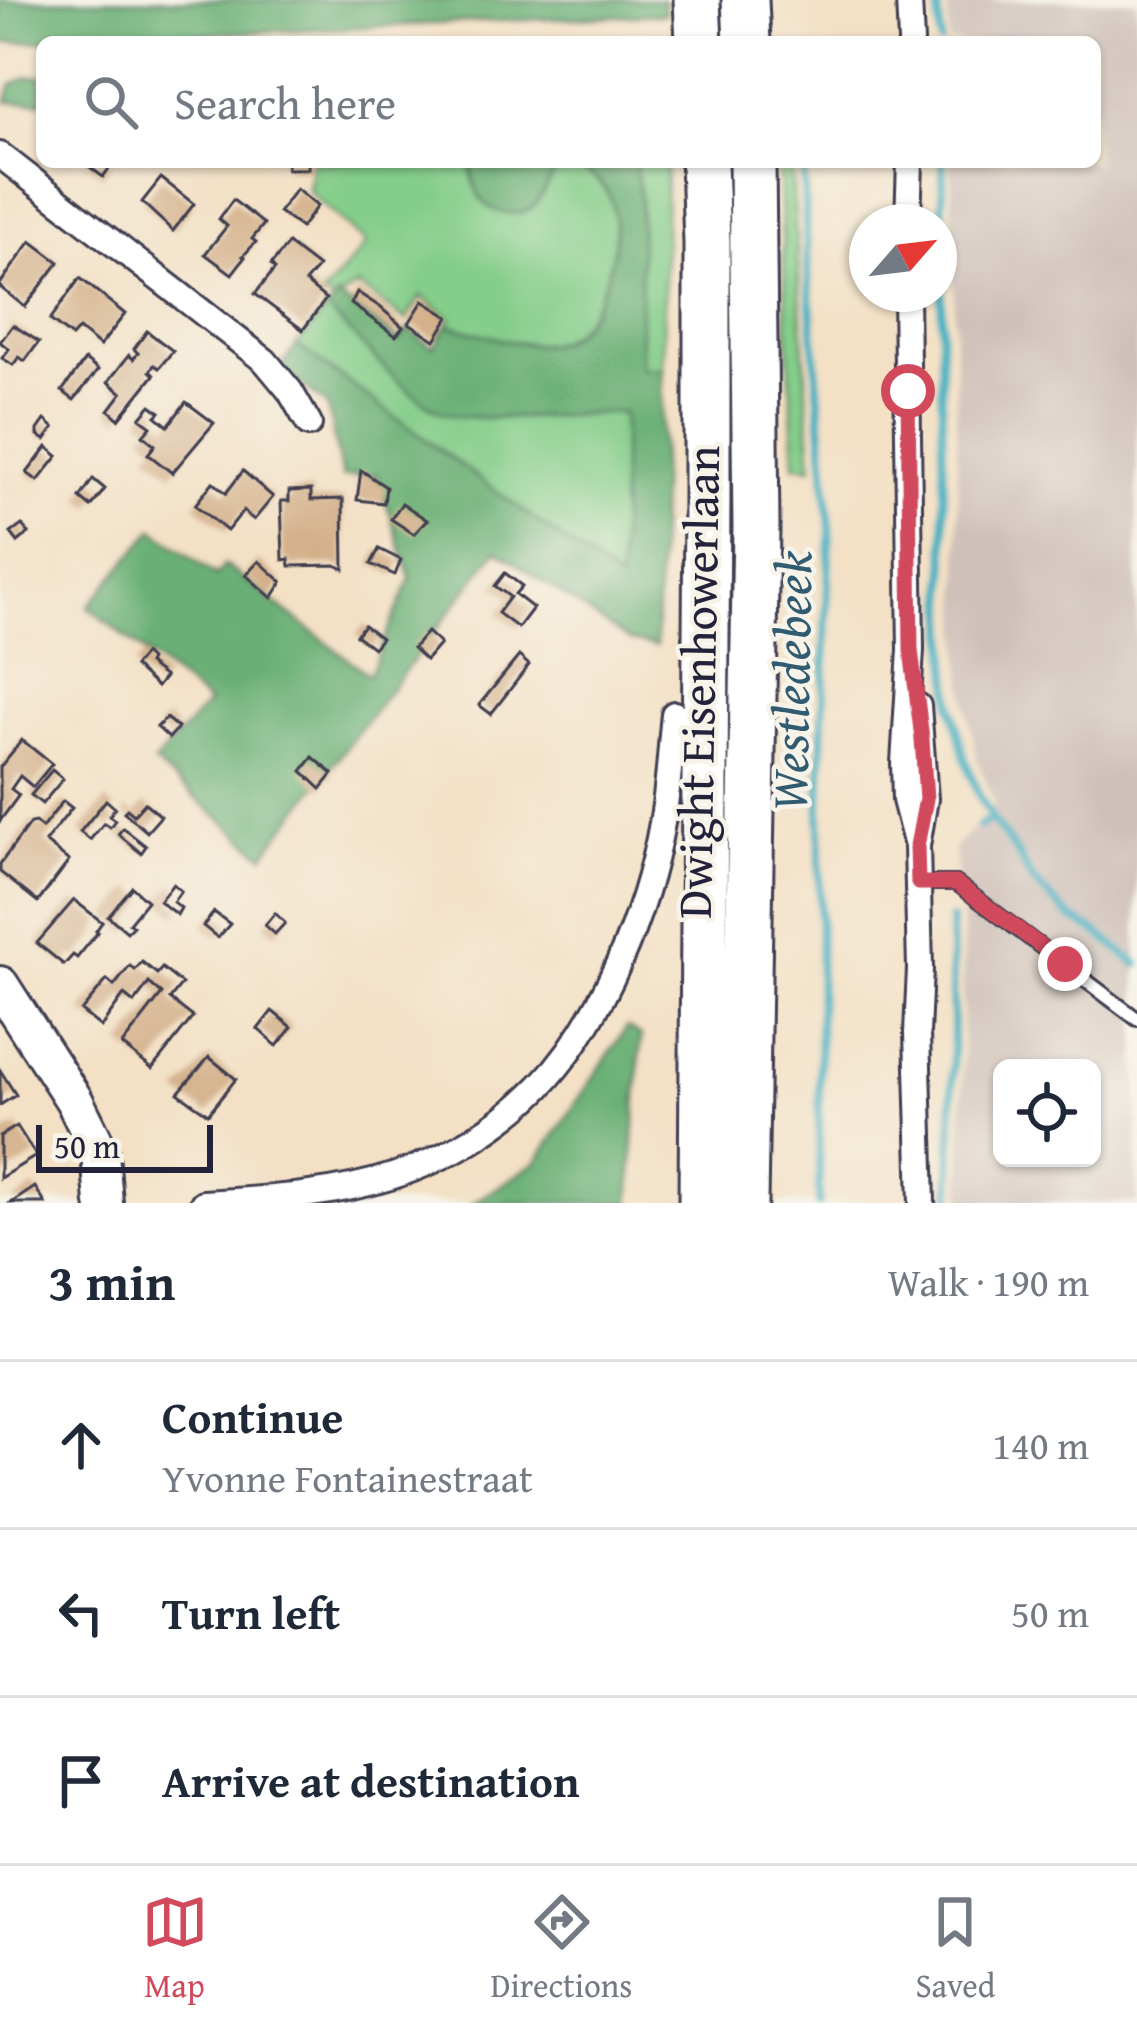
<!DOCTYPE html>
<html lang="en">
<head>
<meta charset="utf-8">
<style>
	:root { --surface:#fff; --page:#f2f2f3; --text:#1f2937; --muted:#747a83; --line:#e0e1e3; --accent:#d1495b }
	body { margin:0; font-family:"Gentium Book Plus",serif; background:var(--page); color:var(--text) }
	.controls { position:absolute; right:36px; bottom:36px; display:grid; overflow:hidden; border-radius:18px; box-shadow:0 3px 9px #0004 }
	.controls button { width:108px; height:108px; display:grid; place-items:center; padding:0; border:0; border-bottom:3px solid var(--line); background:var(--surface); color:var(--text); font:60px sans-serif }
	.compass { position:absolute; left:849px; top:204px; width:108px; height:108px; border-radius:50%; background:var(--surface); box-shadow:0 3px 9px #0004; rotate:62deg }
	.scale { position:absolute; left:36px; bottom:30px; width:177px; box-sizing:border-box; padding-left:12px; border:6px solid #22223b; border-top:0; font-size:33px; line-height:42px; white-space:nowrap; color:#22223b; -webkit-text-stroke:9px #f7f3e8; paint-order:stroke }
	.stop { position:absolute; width:36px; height:36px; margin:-27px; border:9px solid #d1495b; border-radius:50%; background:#fff }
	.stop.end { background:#d1495b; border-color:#fff; box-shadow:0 3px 12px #0008 }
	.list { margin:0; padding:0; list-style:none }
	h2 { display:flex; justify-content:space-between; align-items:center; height:156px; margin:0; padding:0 48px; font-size:51px }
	h2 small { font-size:39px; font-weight:400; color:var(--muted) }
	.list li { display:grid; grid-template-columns:78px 1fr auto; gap:36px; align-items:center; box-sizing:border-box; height:168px; padding:0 48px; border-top:3px solid var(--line) }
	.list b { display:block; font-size:45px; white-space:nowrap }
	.list p { margin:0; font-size:39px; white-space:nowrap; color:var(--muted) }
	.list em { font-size:39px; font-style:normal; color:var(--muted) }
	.icon { flex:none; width:66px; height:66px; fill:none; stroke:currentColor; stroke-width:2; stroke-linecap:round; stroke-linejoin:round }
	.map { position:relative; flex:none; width:1137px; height:1203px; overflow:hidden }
	.search { position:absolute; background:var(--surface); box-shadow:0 3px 9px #0004; left:36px; right:36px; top:36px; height:132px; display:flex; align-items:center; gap:30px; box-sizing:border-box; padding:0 42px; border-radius:18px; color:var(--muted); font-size:45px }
	.sheet { height:660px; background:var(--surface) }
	nav { display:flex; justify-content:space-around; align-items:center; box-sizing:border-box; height:168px; border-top:3px solid var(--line); background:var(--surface); font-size:33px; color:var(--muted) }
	nav a { display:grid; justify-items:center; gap:6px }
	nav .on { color:var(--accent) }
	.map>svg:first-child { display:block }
	.industrial { fill:#cfc1ba; fill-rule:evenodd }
	.green { fill:#84cd8a; stroke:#537862; stroke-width:3 }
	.forest { fill:#6bb076; stroke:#466958; stroke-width:3 }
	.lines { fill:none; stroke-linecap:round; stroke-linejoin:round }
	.stream { stroke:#44b0c1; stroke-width:8 }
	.building { fill:#d4b18b }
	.lane-casing { stroke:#413e50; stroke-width:18 }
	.street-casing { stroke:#413e50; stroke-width:30 }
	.secondary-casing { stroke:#413e50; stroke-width:42 }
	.highway-casing { stroke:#413e50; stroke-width:51 }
	.lane { stroke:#fff; stroke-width:12 }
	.street { stroke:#fff; stroke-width:24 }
	.secondary { stroke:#fff; stroke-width:36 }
	.highway { stroke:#fff; stroke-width:45 }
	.route { stroke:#d1495b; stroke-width:15 }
	.labels { text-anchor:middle; stroke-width:9; stroke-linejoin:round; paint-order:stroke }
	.street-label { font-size:48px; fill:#22223b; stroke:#f7f3e8 }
	.water-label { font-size:51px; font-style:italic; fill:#305b71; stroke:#f7f3e8 }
</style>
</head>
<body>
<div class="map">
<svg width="1137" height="1203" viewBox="0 0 1137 1203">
	<rect width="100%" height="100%" fill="#f7f3e8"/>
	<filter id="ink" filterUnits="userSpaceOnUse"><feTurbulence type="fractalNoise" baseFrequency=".00833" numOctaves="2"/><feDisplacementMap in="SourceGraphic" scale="24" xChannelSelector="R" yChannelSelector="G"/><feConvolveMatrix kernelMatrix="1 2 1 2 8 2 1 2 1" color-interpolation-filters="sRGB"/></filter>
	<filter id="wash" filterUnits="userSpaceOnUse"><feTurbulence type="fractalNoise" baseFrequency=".004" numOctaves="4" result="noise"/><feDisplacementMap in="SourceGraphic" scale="48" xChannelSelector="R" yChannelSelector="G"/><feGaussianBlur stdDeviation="2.7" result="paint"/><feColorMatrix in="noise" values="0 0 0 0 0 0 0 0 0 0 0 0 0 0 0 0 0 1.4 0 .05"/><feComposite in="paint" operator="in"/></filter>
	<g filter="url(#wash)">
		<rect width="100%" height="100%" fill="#f3e0c5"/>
		<!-- industrial -->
		<path class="industrial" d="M 947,0 L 1137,0 L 1137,1203 L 962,1203 L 963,931 L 954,849 L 995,804 L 977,758 L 966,701 L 961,655 L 951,162 L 1095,162 L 1095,42 L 949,42 ZM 1002,1068 L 1092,1068 L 1092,1158 L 1002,1158 Z"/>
		<!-- green -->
		<g class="green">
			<path d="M 312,162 L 471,162 L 472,175 L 533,207 L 561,162 C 578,166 598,176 607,192 C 630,230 601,325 558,341 C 531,352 476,332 448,325 L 451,318 L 421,296 L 406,320 L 358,286 L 333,302 L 323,295 L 366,244 L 308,191 Z"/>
			<polygon points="635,162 666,162 663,369 641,369 640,199"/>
			<polygon points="778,162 791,162 812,467 795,465"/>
			<path d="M 327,309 C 358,339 400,390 437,410 C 466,426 584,414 623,412 L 619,582 L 297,345 Z"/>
		</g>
		<!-- forest -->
		<g class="forest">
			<polygon points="0,0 664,0 665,14 0,43"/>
			<polygon points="42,76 42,102 7,102 12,84 27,77"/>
			<path d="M 471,162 L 561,162 C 552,175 545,192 535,204 C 522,219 494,215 482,200 C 475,191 472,173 471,162 Z"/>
			<path d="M 563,162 L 635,162 L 640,199 L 641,368 L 663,369 L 656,646 L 630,641 L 497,550 L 264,855 L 154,763 L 208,703 L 88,607 L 154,529 L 216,576 L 225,565 L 369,675 L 411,578 L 377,475 L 342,477 L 327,405 L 280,368 L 297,345 L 619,581 L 623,412 C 584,413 466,425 437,410 C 400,390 358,339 327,309 L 338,297 L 399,341 L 408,329 L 433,347 L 448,325 C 476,332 530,352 558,342 C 601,326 629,232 608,193 C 600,178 579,166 563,162 Z"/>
			<polygon points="627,1027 641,1036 630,1203 473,1203 536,1163"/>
		</g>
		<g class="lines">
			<!-- stream -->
			<g class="stream">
				<polyline points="938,0 941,42"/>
				<polyline points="803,162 808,272 830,528 820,806 819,1203"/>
				<polyline points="943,162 941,369 948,659 952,706 964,756 977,791 992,819 1019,856 1032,880 1071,918 1095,931 1137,964"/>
				<polyline points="979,826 992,819"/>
				<polyline points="951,1203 953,1024 951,920"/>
			</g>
		</g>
		<g id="blocks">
			<!-- building -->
			<g class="building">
				<polygon points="83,162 114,162 103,177"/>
				<rect x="287" y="162" width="21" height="7"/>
				<polygon points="161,178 194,204 173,231 142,202"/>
				<polygon points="296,189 317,206 301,228 279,212"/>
				<polygon points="233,200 264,224 252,239 256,242 243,256 245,257 232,274 205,254 227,226 219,219"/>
				<polygon points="31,241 59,262 25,307 0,287 0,284"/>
				<polygon points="288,244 318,267 305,282 326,299 303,330 255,294 275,269 271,265"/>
				<polygon points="80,278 125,314 100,346 79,329 72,337 50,320"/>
				<polygon points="357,292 380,307 403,327 396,336 351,304"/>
				<polygon points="423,301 449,317 435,340 409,323"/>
				<polygon points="13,325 39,342 25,361 19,357 13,365 2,358 9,349 0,342"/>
				<polygon points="147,331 173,351 159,368 154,365 150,371 154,375 119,419 109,410 122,393 108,382 129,355 133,359 138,353 134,349"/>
				<polygon points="85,360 98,370 74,400 62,391"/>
				<polygon points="186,402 214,423 172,473 148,454 155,445 143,435 151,426 140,418 151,405 160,412 156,416 168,426"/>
				<polygon points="45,420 54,428 45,440 38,435 38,430"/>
				<polygon points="47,447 58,456 38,481 27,473"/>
				<polygon points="361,470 386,487 384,503 357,500"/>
				<polygon points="243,471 273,497 254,520 243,511 227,531 195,505 213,482 226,493"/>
				<polygon points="93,479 105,489 91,507 80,498"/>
				<polygon points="311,490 311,500 343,499 344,569 335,565 290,566 289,559 283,560 281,501 289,501 289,491"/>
				<polygon points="402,503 427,520 414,534 391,519"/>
				<polygon points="22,525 29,533 18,542 11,533"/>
				<polygon points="379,549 401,560 395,575 371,564"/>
				<polygon points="259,561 282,582 272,598 246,575"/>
				<polygon points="505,573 522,586 515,594 533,608 518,628 498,613 510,597 495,586"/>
				<polygon points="364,625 381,638 373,648 356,635"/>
				<polygon points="427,632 440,644 426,660 413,648"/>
				<polygon points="144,654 150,660 148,664 165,677 157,687 134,666"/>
				<polygon points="519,656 529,665 491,714 479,705"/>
				<polygon points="166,718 178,728 169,738 157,727"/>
				<polygon points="22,740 52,764 33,787 20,776 11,789 19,795 0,821 0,767"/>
				<polygon points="313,757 333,774 321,789 302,771"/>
				<polygon points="52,770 63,779 42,804 31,795"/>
				<polygon points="106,800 115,808 109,816 115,820 110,827 104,823 90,840 80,832"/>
				<polygon points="63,801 72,808 45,842 69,861 38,902 0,872 0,864 30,823 35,822 42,828"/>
				<polygon points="145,803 161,816 147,832 124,812 127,809 134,815"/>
				<polygon points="123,828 146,846 141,853 118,834"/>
				<polygon points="173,884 181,891 173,902 181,908 177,915 159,901"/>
				<polygon points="132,887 147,901 129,923 133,926 127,932 108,916"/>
				<polygon points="74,900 102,922 96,931 98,932 77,958 73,955 64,965 37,943"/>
				<polygon points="214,912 230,924 218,938 203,926"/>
				<polygon points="275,913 285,923 275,934 265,925"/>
				<polygon points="142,962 157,974 162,968 182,984 170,999 193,1017 152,1069 122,1045 162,994 149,983 134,1003 124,995 101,1027 81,1011 107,980 114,986 130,966 135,970"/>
				<polygon points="272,1011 292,1027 277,1046 258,1029"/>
				<polygon points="209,1057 236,1079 208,1114 178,1093"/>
				<polygon points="0,1070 16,1095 0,1105"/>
				<polygon points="17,1126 36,1156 0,1178 0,1136"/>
				<polygon points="35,1187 45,1203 11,1203"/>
			</g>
		</g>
	</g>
	<g filter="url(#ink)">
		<use href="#blocks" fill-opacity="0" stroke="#413e50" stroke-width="3"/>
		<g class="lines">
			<defs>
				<polyline id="lane" points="918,883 956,883 1137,1019"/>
				<g id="street">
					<polyline points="909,0 911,42"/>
					<polyline points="0,155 265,361 290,391 309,424"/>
					<polyline points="908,222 910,162"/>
					<polyline points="906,294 911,650 904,763 905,800 917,846"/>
					<polyline points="918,706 925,799 917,846 920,969 917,1033 922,1203"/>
					<path d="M 203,1203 C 266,1199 332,1196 393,1176 C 447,1159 500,1127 540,1086 C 603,1020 646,912 662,823 C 669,788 670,750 674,714"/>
				</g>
				<polyline id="secondary" points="0,985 74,1100 100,1153 104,1203"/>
				<g id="highway">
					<polyline points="697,0 699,42"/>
					<polyline points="745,0 747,42"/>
					<polyline points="702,1203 707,498 707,243 704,162"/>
					<polyline points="744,1203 756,527 752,162"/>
				</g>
			</defs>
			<!-- lane casing -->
			<use href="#lane" class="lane-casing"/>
			<!-- street casing -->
			<use href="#street" class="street-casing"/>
			<!-- secondary casing -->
			<use href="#secondary" class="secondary-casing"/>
			<!-- highway casing -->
			<use href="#highway" class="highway-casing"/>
			<!-- lane -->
			<use href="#lane" class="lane"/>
			<!-- street -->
			<use href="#street" class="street"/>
			<!-- secondary -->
			<use href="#secondary" class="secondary"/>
			<!-- highway -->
			<use href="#highway" class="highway"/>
		</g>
	</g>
	<g class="lines" filter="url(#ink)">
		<!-- route -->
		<polyline class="route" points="908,391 911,650 922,739 926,799 917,846 918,883 956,883 1065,964"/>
	</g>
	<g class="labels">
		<!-- street labels -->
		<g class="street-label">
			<text transform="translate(698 682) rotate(-89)" y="17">Dwight Eisenhowerlaan</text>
		</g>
		<!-- water labels -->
		<g class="water-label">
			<text transform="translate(791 681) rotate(-89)" y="18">Westledebeek</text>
		</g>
	</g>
</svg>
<div class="controls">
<button><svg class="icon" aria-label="locate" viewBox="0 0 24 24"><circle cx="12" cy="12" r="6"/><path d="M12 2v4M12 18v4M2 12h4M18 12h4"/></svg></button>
</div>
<svg class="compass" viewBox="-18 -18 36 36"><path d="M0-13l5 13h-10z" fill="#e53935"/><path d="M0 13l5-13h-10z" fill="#747a83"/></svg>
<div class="scale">50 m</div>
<div class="stop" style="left:908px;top:391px"></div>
<div class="stop end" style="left:1065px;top:964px"></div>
<div class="search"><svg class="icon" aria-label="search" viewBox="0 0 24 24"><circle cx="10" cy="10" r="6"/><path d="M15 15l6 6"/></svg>Search here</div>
</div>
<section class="sheet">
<h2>3 min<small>Walk · 190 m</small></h2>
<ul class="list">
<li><svg class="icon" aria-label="ahead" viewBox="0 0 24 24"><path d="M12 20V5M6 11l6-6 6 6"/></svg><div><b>Continue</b><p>Yvonne Fontainestraat</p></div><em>140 m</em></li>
<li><svg class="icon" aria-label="left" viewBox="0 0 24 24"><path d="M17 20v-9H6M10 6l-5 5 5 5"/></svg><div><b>Turn left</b></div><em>50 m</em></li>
<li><svg class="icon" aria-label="arrive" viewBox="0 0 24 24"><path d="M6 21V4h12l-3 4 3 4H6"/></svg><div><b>Arrive at destination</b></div></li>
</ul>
</section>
<nav>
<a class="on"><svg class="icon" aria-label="map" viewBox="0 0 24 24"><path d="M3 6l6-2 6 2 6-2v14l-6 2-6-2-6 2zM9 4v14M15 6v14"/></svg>Map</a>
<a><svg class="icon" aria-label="directions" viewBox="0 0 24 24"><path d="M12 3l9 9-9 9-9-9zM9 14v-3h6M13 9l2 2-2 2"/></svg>Directions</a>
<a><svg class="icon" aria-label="saved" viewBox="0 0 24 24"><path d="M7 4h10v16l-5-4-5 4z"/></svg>Saved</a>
</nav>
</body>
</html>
